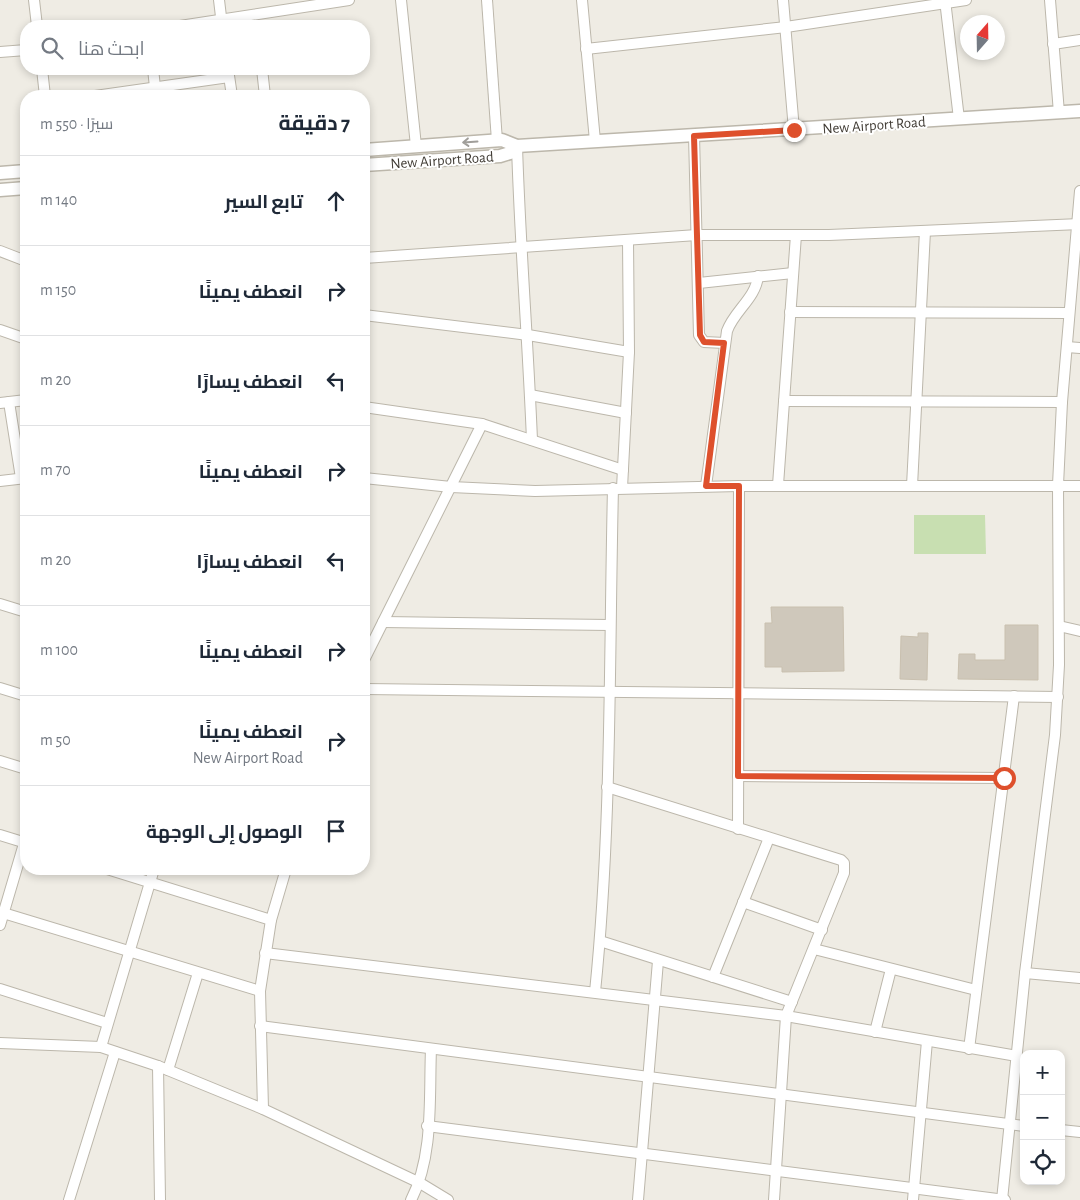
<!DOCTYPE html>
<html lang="ar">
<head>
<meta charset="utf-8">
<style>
	:root { --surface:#fff; --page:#f2f2f3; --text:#1f2937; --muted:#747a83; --line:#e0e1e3 }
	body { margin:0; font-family:"Alegreya Sans",Cairo,sans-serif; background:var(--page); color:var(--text); direction:rtl }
	.controls { position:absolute; right:15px; bottom:15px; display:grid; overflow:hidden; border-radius:10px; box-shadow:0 2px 8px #0003 }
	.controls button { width:45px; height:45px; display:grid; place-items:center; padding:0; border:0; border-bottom:1px solid var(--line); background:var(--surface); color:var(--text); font:25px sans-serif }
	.compass { position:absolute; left:960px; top:15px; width:45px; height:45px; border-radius:50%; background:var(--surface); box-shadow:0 2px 8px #0003; rotate:20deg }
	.stop { position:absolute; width:15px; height:15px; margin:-11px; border:4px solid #de502c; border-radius:50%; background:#fff }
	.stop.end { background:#de502c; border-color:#fff; box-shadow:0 1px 5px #0008 }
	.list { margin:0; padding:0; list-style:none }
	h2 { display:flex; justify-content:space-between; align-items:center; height:65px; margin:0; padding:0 20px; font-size:21px }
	h2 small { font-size:16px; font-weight:400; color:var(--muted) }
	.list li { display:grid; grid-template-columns:32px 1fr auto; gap:15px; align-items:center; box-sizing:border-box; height:90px; padding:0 20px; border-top:1px solid var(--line) }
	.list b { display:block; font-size:19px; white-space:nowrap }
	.list p { margin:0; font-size:16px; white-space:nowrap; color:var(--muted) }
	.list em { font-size:16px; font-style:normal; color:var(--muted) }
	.icon { flex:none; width:28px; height:28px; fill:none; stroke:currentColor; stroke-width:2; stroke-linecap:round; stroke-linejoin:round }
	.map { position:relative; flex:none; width:1080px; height:1200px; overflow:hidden; direction:ltr }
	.search { position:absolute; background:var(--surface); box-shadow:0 2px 8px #0003; left:20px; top:20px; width:350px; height:55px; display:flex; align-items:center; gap:12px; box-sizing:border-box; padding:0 18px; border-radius:20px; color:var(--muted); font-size:19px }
	.panel { position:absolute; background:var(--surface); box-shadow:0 2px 8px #0003; left:20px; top:90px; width:350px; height:785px; border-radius:20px; direction:rtl }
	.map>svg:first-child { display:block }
	.green { fill:#c8dfb1 }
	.building { fill:#cfc8bb; stroke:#c9c0af }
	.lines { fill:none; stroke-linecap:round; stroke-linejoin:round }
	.minor-casing { stroke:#bcb7ab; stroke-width:12 }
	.tertiary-casing { stroke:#bcb7ab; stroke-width:15 }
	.minor { stroke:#fff; stroke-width:10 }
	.tertiary { stroke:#fff; stroke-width:12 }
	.oneway { stroke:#a09e9a }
	.route { stroke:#de502c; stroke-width:6 }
	.labels { text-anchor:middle; stroke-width:4; stroke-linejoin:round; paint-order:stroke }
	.street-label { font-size:15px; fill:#413c35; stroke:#fff }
</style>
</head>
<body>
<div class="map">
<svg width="1080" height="1200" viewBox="0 0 1080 1200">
	<rect width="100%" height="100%" fill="#efece4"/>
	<!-- green -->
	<polygon class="green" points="914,515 985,515 986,554 914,554"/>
	<!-- building -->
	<g class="building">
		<polygon points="771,607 843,607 844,671 782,672 782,667 765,667 765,623 772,623"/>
		<polygon points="1005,625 1038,625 1038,680 958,679 959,654 975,654 975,660 1005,660"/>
		<polygon points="918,633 928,633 927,680 900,679 901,636 918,637"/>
	</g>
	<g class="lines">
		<defs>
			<g id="minor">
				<polyline points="34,0 37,26"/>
				<polyline points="219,0 222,25"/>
				<polyline points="401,0 416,146"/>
				<polyline points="487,0 497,141"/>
				<polyline points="582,0 595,141"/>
				<polyline points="783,0 794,130"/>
				<polyline points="945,0 959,119"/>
				<polyline points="1050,0 1059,113"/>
				<polyline points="180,26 349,0"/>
				<polyline points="1053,44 1080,40"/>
				<polyline points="586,49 786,27 966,0"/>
				<polyline points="0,52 26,50"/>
				<polyline points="42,69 45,96"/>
				<polyline points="153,69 156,96"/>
				<polyline points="228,69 232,96"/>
				<polyline points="262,69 265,96"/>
				<polyline points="95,96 229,77"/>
				<polyline points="694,135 699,335 704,342 725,343"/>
				<path d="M 517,146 C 520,244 528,342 532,440"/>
				<polyline points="0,251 26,261"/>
				<polyline points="364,258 697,235 829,235 1080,224"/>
				<polyline points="699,283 793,273"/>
				<polyline points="790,312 1068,313"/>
				<polyline points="364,315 528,335 629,352"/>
				<polyline points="0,330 26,339"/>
				<polyline points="1067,347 1080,348"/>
				<polyline points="530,395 626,413"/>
				<polyline points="784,401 1062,402"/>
				<polyline points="9,402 21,478"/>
				<polyline points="0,403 26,400"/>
				<polyline points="364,407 482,424 623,470"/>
				<polyline points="364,478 451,487 535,491 739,486 1080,486"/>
				<polyline points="0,481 26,478"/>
				<polyline points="778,485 796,235"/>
				<path d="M 706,486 L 727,331 C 734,311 756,298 758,276"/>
				<polyline points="912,486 925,231"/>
				<polyline points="622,488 629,352 628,240"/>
				<polyline points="0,604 26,612"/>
				<polyline points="383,622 610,625"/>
				<polyline points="1059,626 1080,631"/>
				<polyline points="364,660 482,424"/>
				<polyline points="0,688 26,696"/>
				<polyline points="364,689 1058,697"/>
				<polyline points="0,761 26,769"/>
				<polyline points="738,776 1004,778"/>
				<polyline points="607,787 841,860 844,863 844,873 786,1016 774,1200"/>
				<polyline points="738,829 739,486"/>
				<polyline points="0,835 26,843"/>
				<polyline points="107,869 271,920"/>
				<polyline points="743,902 822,930"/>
				<polyline points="0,912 260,991"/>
				<polyline points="0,925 26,837"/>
				<polyline points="600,941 792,1002"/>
				<polyline points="814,949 976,990"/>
				<polyline points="265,953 786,1016 1017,1056"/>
				<polyline points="1025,973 1080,978"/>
				<polyline points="713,977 769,838"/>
				<polyline points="0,989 107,1023"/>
				<path d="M 595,992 C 612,825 609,656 613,488"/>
				<polyline points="260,1026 1024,1126"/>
				<polyline points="875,1032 891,969"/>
				<polyline points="0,1043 101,1047 158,1066 263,1109 420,1183 448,1200"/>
				<polyline points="101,1047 154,869"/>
				<polyline points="969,1049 1014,696"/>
				<polyline points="158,1066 160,1200"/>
				<polyline points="168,1070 198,973"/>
				<polyline points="263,1109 260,991 271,920 286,869"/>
				<polyline points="427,1126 1005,1200"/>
				<polyline points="1061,1130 1080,1132"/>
				<polyline points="69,1200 115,1052"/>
				<path d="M 411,1200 C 434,1156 429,1097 431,1049"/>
				<polyline points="638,1200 658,961"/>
				<polyline points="913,1200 927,1041"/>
				<polyline points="1002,1200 1025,973 1055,735 1059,665 1058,485 1062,402 1080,191"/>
			</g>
			<g id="tertiary">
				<polyline points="364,150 502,140 517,146 1080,111"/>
				<polyline points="364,165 500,156 510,153 517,146"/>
				<polyline points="0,173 26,171"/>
				<polyline points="0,190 26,188"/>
			</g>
		</defs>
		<!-- minor casing -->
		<use href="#minor" class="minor-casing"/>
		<!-- tertiary casing -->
		<use href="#tertiary" class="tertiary-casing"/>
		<!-- minor -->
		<use href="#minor" class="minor"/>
		<!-- tertiary -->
		<use href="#tertiary" class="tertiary"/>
	</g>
	<!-- one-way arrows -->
	<defs><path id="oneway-shaft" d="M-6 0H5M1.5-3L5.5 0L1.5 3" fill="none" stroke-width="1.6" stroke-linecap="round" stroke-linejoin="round" transform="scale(1.25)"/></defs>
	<use class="oneway" href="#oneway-shaft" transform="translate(470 142) rotate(176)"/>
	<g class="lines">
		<!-- route -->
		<polyline class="route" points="794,130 694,136 700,335 704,342 724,343 706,486 739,486 738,776 1004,778"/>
	</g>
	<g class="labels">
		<!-- street labels -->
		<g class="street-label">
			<text transform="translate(874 125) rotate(-4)" y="5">New Airport Road</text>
			<text transform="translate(442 160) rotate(-4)" y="5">New Airport Road</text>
		</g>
	</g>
</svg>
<div class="controls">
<button>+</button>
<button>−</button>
<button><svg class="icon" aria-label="locate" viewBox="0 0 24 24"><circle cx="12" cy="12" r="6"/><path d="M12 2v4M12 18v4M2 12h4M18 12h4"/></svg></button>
</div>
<svg class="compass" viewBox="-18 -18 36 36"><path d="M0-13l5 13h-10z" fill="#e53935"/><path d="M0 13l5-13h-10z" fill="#747a83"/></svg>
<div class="stop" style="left:1004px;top:778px"></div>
<div class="stop end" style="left:794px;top:130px"></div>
<div class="search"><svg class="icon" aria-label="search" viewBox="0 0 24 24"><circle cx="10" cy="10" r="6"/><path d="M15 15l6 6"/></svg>ابحث هنا</div>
<section class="panel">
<h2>7 دقيقة<small>سيرًا · 550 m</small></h2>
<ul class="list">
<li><svg class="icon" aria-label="ahead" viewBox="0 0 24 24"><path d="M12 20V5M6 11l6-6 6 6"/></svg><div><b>تابع السير</b></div><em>140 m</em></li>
<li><svg class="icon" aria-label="right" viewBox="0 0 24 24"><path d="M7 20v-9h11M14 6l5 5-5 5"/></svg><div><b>انعطف يمينًا</b></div><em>150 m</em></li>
<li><svg class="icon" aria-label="left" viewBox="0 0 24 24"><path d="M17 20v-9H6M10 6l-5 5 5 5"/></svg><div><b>انعطف يسارًا</b></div><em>20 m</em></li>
<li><svg class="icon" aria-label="right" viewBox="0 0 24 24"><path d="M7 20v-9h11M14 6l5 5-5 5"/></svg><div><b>انعطف يمينًا</b></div><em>70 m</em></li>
<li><svg class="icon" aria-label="left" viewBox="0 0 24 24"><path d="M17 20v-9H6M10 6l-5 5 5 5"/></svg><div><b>انعطف يسارًا</b></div><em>20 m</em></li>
<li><svg class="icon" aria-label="right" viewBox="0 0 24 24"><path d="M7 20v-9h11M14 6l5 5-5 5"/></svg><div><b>انعطف يمينًا</b></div><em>100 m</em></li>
<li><svg class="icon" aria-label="right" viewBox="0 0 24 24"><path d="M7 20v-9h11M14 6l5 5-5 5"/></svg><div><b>انعطف يمينًا</b><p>New Airport Road</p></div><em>50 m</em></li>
<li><svg class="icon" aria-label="arrive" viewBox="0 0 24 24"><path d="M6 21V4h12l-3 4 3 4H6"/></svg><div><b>الوصول إلى الوجهة</b></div></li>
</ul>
</section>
</div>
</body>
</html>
